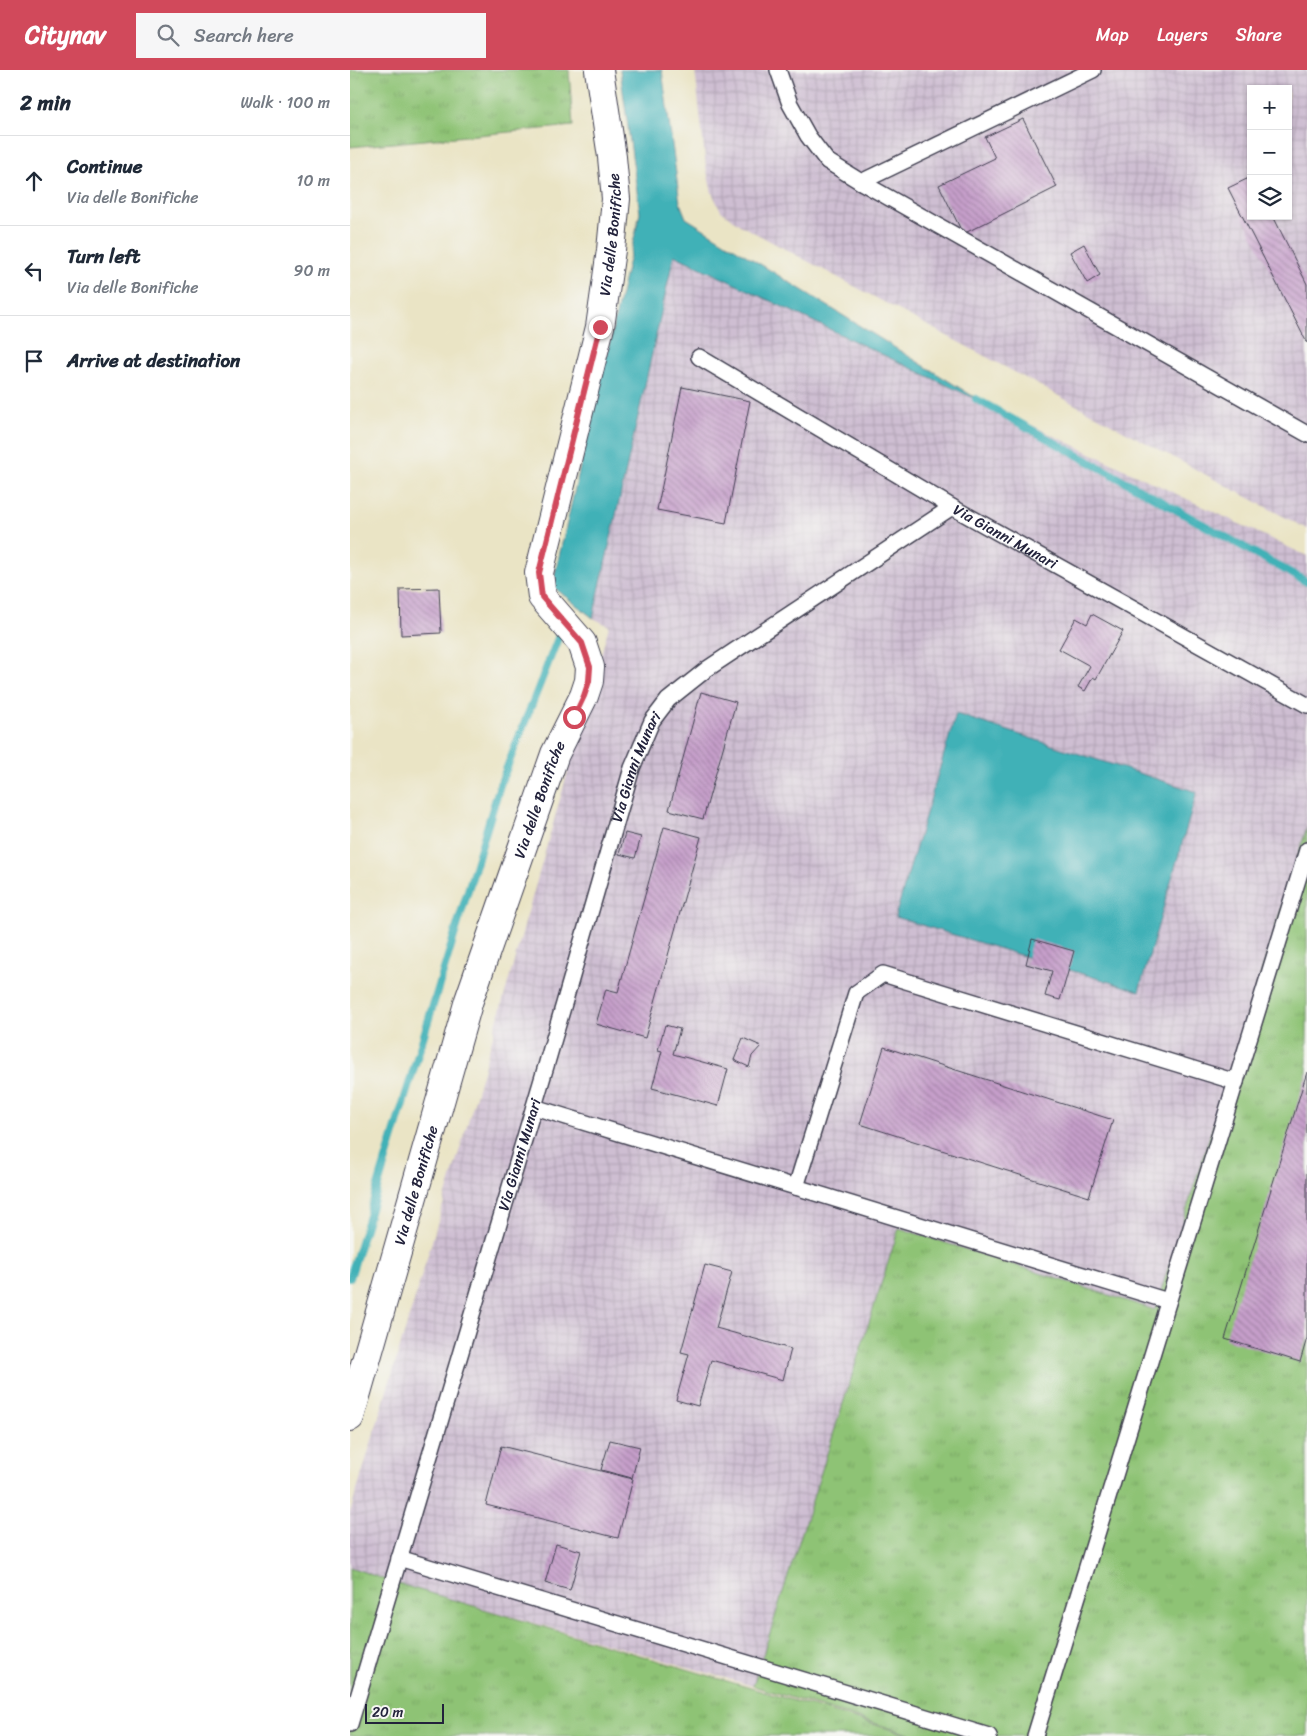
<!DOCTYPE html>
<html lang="en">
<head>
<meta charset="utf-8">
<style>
	:root { --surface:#fff; --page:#f6f6f7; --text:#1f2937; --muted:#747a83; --line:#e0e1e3; --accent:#d1495b }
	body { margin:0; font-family:Sriracha,sans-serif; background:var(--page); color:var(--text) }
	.controls { position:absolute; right:15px; top:15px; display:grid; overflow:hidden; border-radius:0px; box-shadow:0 1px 4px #0004 }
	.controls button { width:45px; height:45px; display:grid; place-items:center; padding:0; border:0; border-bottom:1px solid var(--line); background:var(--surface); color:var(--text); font:25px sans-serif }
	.scale { position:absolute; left:15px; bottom:12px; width:79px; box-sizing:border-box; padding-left:5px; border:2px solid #22223b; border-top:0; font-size:14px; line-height:18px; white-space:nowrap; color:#22223b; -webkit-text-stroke:4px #f6f6f2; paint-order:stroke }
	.stop { position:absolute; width:15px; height:15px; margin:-11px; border:4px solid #d1495b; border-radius:50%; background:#fff }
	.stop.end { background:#d1495b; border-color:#fff; box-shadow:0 1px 5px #0008 }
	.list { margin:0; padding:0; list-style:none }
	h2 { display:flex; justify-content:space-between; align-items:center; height:65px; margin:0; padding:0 20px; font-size:21px }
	h2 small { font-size:16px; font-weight:400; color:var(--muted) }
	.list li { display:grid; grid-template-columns:32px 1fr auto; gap:15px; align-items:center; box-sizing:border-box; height:90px; padding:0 20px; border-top:1px solid var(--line) }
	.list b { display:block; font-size:19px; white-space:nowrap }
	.list p { margin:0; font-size:16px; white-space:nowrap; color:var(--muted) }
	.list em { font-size:16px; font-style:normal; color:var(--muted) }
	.icon { flex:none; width:28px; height:28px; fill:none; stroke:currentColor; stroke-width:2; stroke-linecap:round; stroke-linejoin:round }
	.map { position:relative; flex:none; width:957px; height:1666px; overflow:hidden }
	header { display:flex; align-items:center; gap:30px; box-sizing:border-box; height:70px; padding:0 25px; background:var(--accent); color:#fff }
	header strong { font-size:24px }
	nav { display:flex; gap:28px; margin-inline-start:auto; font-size:18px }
	.search { width:350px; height:45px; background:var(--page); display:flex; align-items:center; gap:12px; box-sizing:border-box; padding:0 18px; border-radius:0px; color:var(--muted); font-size:19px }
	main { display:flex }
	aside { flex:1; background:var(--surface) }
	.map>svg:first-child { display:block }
	.industrial { fill:url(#industrial-grid); fill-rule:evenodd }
	.grass { fill:url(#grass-tufts); stroke:#587258 }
	.water { fill:#40b1b7; stroke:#316a79 }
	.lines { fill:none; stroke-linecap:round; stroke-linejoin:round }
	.stream { stroke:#40b1b7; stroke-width:8 }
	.building { fill:url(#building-back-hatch) }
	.service-casing { stroke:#403f50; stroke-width:18 }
	.minor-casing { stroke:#403f50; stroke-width:30 }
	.service { stroke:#fff; stroke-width:15 }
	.minor { stroke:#fff; stroke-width:28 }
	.route { stroke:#d1495b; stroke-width:6 }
	.labels { text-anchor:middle; stroke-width:5; stroke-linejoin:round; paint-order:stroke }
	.street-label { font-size:15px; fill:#22223b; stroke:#f6f6f2 }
</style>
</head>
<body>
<header>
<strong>Citynav</strong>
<div class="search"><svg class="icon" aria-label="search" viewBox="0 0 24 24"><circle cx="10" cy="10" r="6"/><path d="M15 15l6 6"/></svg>Search here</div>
<nav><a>Map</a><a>Layers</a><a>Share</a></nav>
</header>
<main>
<aside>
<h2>2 min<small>Walk · 100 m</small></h2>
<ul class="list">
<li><svg class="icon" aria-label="ahead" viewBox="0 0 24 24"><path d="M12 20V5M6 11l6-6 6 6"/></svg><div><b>Continue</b><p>Via delle Bonifiche</p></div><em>10 m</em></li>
<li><svg class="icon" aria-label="left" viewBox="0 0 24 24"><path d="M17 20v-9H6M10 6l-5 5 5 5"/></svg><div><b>Turn left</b><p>Via delle Bonifiche</p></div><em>90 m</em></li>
<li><svg class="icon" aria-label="arrive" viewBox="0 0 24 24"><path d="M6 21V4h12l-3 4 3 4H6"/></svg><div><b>Arrive at destination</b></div></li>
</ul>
</aside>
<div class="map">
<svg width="957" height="1666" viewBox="0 0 957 1666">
	<defs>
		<pattern id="industrial-grid" width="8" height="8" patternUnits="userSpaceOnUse" patternTransform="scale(1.25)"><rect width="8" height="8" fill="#cebed2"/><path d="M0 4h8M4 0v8" fill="none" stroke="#b1a3b5"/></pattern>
		<pattern id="grass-tufts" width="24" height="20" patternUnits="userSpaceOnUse" patternTransform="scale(1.25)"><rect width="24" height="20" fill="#8ec374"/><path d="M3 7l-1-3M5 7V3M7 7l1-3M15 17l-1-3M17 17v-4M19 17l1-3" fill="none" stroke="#7aa765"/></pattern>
		<pattern id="building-back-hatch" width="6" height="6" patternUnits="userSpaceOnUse" patternTransform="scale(1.25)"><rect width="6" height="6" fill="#c69fca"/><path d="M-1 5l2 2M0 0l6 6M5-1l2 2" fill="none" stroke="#a081a5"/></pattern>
	</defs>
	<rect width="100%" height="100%" fill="#f6f6f2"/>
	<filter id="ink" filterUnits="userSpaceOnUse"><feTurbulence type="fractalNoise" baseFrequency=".02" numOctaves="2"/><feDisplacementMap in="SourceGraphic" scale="10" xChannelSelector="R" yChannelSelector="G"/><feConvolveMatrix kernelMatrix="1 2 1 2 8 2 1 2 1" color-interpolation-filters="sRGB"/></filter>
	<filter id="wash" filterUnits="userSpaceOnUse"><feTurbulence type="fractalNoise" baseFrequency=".0096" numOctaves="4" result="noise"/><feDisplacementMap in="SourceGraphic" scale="20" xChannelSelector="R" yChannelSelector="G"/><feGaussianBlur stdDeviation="1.12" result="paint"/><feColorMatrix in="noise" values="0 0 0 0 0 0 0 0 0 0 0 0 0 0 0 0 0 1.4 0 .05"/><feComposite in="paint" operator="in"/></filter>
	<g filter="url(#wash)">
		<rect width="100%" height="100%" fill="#eae4c5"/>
		<!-- industrial -->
		<g class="industrial">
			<path d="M 345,0 L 957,0 L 957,459 L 390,155 L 371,141 L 362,123 L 356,97 ZM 901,19 L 938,19 L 938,146 L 901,146 Z"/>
			<polygon points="324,185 957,486 957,757 805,1240 549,1158 403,1616 39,1511 0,1497 0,1443 127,1022 259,556 243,548"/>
		</g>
		<!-- grass -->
		<g class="grass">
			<polygon points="0,0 219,0 223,56 0,77"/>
			<polygon points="957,757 957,1666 566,1666 403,1616 549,1158 805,1240"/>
			<polygon points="0,1497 39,1511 563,1666 0,1666"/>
		</g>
		<!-- water -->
		<g class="water">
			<polygon points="270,0 312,0 330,133 336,148 634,333 324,185 243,548 202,516 290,143"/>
			<polygon points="606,644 847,722 789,921 545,847"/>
		</g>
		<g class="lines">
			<!-- stream -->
			<g class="stream">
				<polyline points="626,329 957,512"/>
				<polyline points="0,1208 150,715 212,558"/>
			</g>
		</g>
		<g id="blocks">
			<!-- building -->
			<g class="building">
				<polygon points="673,49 707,117 613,164 589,115 645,88 635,67"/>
				<polygon points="901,107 901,146 923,146 957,214 957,273 878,118"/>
				<polygon points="734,174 750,205 737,213 720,182"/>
				<polygon points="332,317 400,331 376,453 307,440"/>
				<polygon points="89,518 91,563 51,565 50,519"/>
				<polygon points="742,544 773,561 746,609 743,607 735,621 728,617 740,596 709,579 726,548 737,554"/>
				<polygon points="351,622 386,632 353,749 319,740"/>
				<polygon points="314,757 351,767 295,968 246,954 256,919 268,922"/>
				<polygon points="275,763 291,767 285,788 269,784"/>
				<polygon points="682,869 724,881 710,930 695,926 702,901 676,894"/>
				<polygon points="315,955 330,959 323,984 378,999 368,1036 302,1018 312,981 308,980"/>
				<polygon points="393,968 411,976 402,986 399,997 384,990"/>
				<polygon points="534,977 763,1050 739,1127 510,1054"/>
				<polygon points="957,1002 957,1268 950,1292 875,1269"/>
				<polygon points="355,1195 382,1202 366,1258 441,1279 433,1310 361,1290 348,1336 326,1330 339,1284 331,1282"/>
				<polygon points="260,1370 290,1377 282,1408 251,1400"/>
				<polygon points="151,1376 283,1409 268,1468 136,1435"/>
				<polygon points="206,1474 231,1481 220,1520 195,1513"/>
			</g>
		</g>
	</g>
	<g filter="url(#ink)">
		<use href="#blocks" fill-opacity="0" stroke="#403f50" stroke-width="1"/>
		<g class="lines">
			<defs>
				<g id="service">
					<polyline points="428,0 440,34 458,66 477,91 511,112 957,364"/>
					<polyline points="511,112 743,0"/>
					<path id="s1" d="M 349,287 L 602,437 L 957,635"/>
					<polyline points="184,1037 818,1231"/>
					<polyline points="446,1117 506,923 533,904 886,1012"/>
					<polyline points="49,1488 639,1666"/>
					<path id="s2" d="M 0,1654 L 196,996 L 282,698 L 302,651 L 318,630 L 357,599 L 602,437"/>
					<polyline points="685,1666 957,780"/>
				</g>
				<g id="minor">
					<path id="s3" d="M 0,1347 L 119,930 L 205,684 L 234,626 L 239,611 L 240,597 L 232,573 L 192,527 L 189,503 L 250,257 L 261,180 L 266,129 L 262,87 L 249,0"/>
				</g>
			</defs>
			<!-- service casing -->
			<use href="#service" class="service-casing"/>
			<!-- minor casing -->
			<use href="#minor" class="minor-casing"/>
			<!-- service -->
			<use href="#service" class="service"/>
			<!-- minor -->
			<use href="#minor" class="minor"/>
		</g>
	</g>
	<g class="lines" filter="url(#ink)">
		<!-- route -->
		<polyline class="route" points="224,647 234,626 239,611 240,597 232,573 192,527 189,503 250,257"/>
	</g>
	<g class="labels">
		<!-- street labels -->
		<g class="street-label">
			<text dy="5" stroke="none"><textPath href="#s3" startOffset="1246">Via delle Bonifiche</textPath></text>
			<text dy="5" stroke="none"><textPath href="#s1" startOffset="355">Via Gianni Munari</textPath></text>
			<text dy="5" stroke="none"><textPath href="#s2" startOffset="999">Via Gianni Munari</textPath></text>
			<text dy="5" stroke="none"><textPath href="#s3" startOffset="646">Via delle Bonifiche</textPath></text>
			<text dy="5" stroke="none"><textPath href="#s2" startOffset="594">Via Gianni Munari</textPath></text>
			<text dy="5" stroke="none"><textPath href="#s3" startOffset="241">Via delle Bonifiche</textPath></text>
		</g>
	</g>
</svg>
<div class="controls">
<button>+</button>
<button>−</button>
<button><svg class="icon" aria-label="layers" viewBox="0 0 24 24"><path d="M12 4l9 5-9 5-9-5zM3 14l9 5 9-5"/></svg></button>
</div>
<div class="scale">20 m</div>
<div class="stop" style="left:224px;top:647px"></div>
<div class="stop end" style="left:250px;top:257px"></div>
</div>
</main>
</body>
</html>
